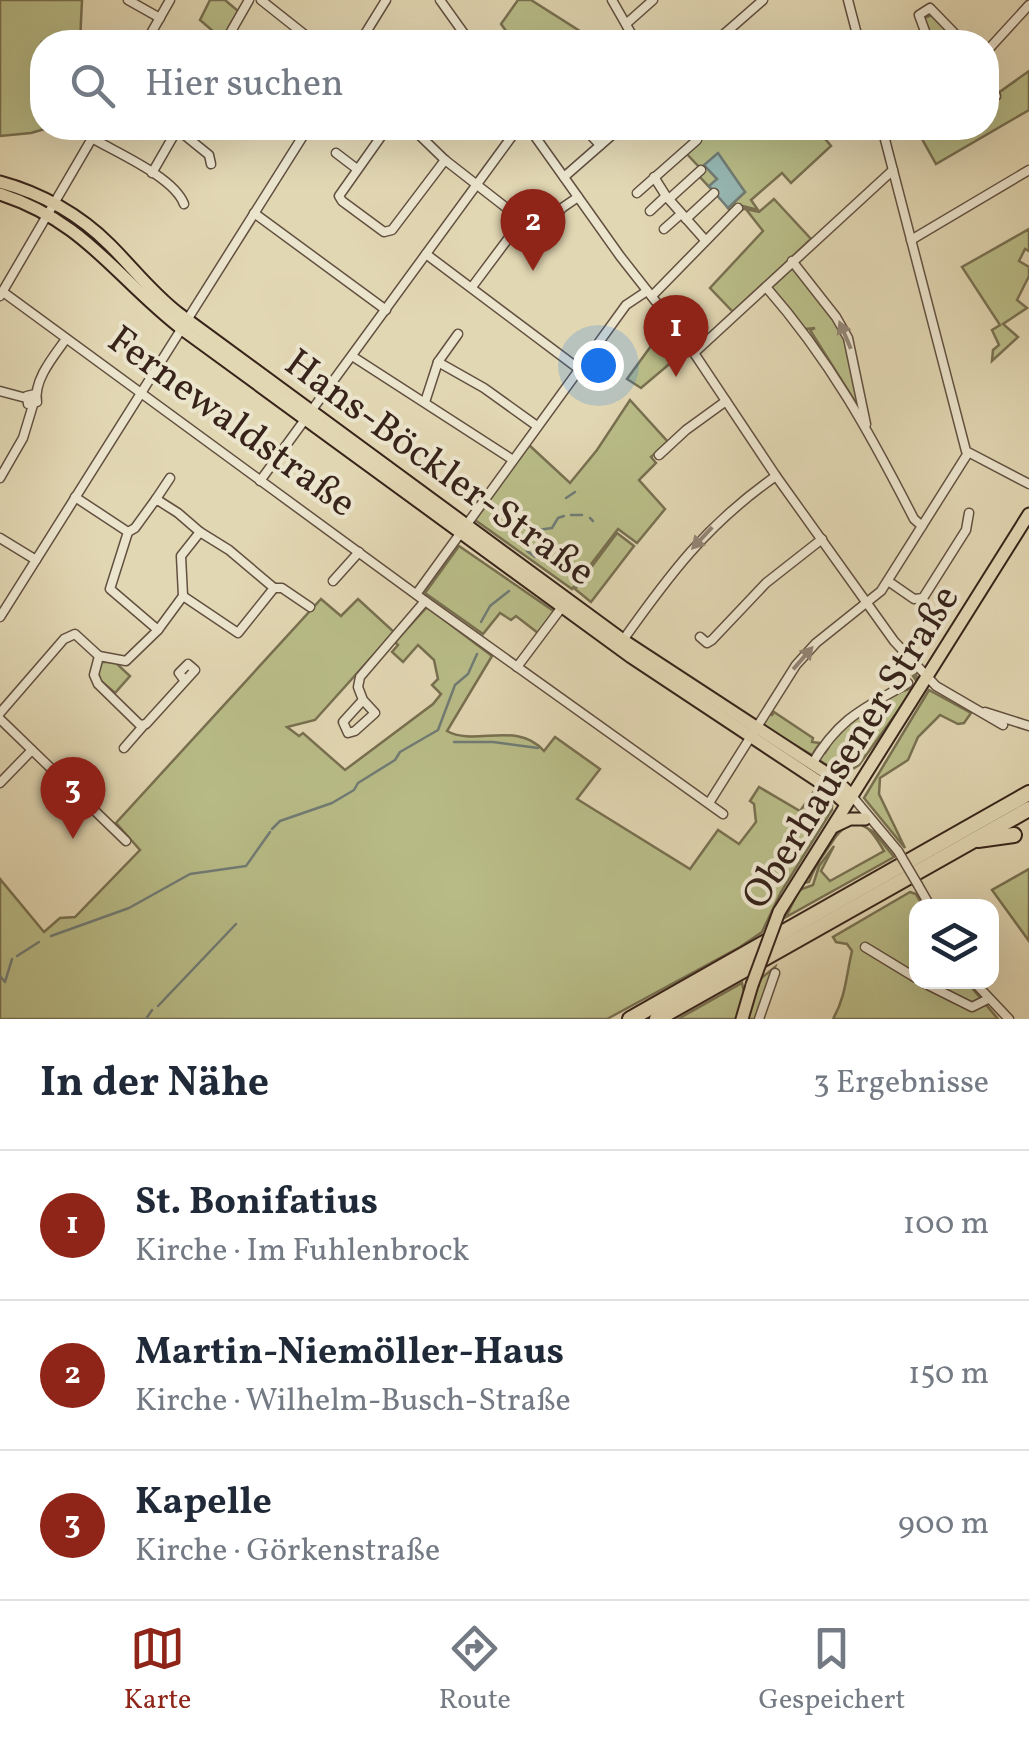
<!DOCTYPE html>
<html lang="de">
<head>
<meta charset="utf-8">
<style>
	:root { --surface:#fff; --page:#f6f6f7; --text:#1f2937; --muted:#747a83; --line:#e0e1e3; --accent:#8f2418 }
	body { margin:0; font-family:Vollkorn,serif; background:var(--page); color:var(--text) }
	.controls { position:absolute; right:30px; bottom:30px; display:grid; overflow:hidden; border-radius:20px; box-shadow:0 10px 40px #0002 }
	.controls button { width:90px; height:90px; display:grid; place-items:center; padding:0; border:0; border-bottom:2px solid var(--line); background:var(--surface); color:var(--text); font:50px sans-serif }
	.you { position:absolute; left:598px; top:365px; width:35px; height:35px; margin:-25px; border:8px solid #fff; border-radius:50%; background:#1a73e8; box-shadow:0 0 0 15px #1a73e833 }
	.badge { display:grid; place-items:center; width:65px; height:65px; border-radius:50%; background:var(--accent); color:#fff; font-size:32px; font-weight:700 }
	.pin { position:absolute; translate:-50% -82px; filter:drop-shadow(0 2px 5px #0008) }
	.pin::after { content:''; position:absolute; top:52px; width:35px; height:30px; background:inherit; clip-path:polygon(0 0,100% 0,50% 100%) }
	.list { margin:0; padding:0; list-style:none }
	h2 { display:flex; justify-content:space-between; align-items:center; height:130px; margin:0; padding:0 40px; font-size:42px }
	h2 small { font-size:32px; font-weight:400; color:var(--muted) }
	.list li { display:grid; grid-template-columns:65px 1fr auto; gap:30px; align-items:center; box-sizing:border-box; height:150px; padding:0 40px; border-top:2px solid var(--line) }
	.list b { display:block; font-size:38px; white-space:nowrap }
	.list p { margin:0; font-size:32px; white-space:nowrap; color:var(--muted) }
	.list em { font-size:32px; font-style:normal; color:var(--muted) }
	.icon { flex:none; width:55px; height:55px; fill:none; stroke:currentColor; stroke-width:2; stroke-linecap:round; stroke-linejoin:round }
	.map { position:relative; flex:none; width:1029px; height:1019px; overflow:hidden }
	.search { position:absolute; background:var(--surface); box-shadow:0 10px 40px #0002; left:30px; right:30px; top:30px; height:110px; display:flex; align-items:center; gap:25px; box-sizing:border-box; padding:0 35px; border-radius:40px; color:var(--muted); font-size:38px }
	.sheet { height:580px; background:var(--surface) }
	nav { display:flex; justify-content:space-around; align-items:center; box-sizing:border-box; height:140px; border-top:2px solid var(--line); background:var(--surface); font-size:28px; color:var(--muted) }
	nav a { display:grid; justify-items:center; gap:5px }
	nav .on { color:var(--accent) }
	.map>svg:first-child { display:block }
	.green { fill:#b9bd88; stroke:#787051; stroke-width:2.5 }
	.water { fill:#96b8b3; stroke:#707c76; stroke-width:2.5 }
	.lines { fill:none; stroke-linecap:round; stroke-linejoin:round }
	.stream { stroke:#707c76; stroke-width:2.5 }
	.minor-casing { stroke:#625040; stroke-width:11 }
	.major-casing { stroke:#37231a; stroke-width:15 }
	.highway-casing { stroke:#37231a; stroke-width:18 }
	.minor { stroke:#ece5ce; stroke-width:8 }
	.major { stroke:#e2d7b3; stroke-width:11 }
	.highway { stroke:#e2d7b3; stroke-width:14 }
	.minor-bridge-casing { stroke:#625040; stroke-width:11; stroke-linecap:butt }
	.major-bridge-casing { stroke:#37231a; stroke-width:15; stroke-linecap:butt }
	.minor-bridge { stroke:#ece5ce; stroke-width:8 }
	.major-bridge { stroke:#e2d7b3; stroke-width:11 }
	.oneway { fill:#928474 }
	.labels { text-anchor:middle; stroke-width:8; stroke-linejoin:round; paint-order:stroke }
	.street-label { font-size:40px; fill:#37231a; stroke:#ece5ce }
</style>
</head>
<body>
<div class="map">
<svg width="1029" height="1019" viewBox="0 0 1029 1019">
	<rect width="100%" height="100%" fill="#e2d7b3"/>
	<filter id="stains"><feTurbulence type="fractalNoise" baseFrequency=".002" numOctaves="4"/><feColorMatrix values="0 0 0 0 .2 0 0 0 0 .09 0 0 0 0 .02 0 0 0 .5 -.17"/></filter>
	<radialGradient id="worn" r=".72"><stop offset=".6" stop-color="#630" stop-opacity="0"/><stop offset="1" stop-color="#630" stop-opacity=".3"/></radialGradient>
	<!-- green -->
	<g class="green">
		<polygon points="0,0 82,0 80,42 42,42 42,128 48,128 31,133 0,136"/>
		<polygon points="210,0 225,0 238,11 222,39 200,20"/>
		<polygon points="518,0 531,0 594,40 592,42 514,42 501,24"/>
		<polygon points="932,15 958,42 932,42 924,18"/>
		<polygon points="1029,71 1029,110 936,164 922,139 942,128 986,128 987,101"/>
		<polygon points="686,128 816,128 831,146 791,183 782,173 751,200 758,210 743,206 732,212 728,208 745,192 717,154 705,165 717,179 713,191 698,175 700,168 685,152 695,138"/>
		<polygon points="774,199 811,239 733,312 710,288 763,231 745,208 735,215 741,208 759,212"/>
		<polygon points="1029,229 1029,251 1025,249 1019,261 1029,267 1029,276 1017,300 1027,308 1003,324 1018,337 992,361 993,350 999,345 992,330 1000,325 962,267"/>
		<polygon points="792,267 834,320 845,340 861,411 810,330 815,328 805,329 770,287"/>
		<polygon points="667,324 683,345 673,353 673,361 641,388 627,379"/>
		<polygon points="630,400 668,442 651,457 656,463 639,480 665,509 637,543 618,529 572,589 475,520 529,445 570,483 597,450"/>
		<polygon points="617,533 634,546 591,602 575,589"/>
		<polygon points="459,546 555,612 538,633 516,616 511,620 500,613 483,634 425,593"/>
		<path d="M 321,599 L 341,616 L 358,599 L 394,632 L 315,720 L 287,727 L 299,736 L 303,733 L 345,770 L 433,704 L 441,694 L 432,685 L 438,679 L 434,660 L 418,645 L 403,662 L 392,652 L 398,645 L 395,642 L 427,607 L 492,656 L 447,731 C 475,747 517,720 544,751 L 555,737 L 600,769 L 577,799 L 690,869 L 718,830 L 739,844 L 756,822 L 754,804 L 750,801 L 759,787 L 800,811 L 817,787 L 832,805 L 832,810 L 781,892 L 762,932 L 740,947 L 607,1019 L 0,1019 L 0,879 L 44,932 L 60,918 L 75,917 L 140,850 L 116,823 Z"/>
		<polygon points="101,662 115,662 130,676 115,693 100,680 97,666"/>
		<path d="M 916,674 L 918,683 L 859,765 C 843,777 832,768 817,759 L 822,752 L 825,753 L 829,747 L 826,744 C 847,719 881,696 913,688 L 917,682 L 913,676 Z"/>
		<polygon points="929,690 971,713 964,723 958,724 940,715 918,737 908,760 880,778 879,794 905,848 864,798"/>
		<polygon points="774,712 813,738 812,742 820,743 812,755 761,725 769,713 772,715"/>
		<path d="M 849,821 L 843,827 L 854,821 L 874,832 L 894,857 L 786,917 L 799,890 L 813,885 L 819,866 L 834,846 L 821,871 L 830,881 L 884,851 C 878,841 868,822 854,823 C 838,825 814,868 809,882 L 804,883 L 841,829 L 803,879 L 824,845 Z"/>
		<polygon points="1029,869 1029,941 992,890"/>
		<path d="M 910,892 L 916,894 L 923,906 L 916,906 L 916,982 L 967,982 L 998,1019 L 833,1019 C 846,996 846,976 852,951 L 847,944 L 836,942 L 833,937 Z"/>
		<polygon points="775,967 756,1019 678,1019 742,983 744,992"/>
	</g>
	<!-- water -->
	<polygon class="water" points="718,153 745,192 728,208 709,186 717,179 704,165"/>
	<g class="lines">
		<!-- stream -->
		<g class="stream">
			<polyline points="566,498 575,492"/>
			<polyline points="571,515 582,515"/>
			<polyline points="590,518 593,521"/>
			<polyline points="535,557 527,551 527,544 538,530 552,528 558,518 564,516"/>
			<polyline points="481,622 490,606 509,591"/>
			<polyline points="454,742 493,742 538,748"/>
			<polyline points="272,829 280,821 332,803 354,790 358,783 395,760 400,752 438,730 455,685 468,674 477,654"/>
			<polyline points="51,936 129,908 190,874 246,866 270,832"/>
			<polyline points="17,956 39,942"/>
			<polyline points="0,976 5,982 12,959"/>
			<polyline points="158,1006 236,924"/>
			<polyline points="146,1019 152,1010"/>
		</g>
		<defs>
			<g id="minor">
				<polyline points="128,0 160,18"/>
				<polyline points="261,0 314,42"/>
				<polyline points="440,0 470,42"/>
				<polyline points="612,0 636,42"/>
				<polyline points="848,0 859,42"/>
				<polyline points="626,24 653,0"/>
				<polyline points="146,42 170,0"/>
				<polyline points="225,42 249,0"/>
				<polyline points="360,42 386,0"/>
				<polyline points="715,42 763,0"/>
				<polyline points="929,42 919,15 930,8 963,42"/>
				<polyline points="986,52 1029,5"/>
				<polyline points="986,79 996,96"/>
				<polyline points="387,128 339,196 342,201 384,232 392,230 445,160"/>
				<polyline points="412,128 445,160 522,220 472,287"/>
				<polyline points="529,128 620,256 682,335 776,476 894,641 936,686 1003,725"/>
				<polyline points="584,128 600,145"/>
				<polyline points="882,128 966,451 1029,484"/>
				<polyline points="177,129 209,155 211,164"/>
				<path d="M 92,138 C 117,153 174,177 184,204"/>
				<polyline points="336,153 357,169"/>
				<polyline points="152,173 178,128"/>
				<polyline points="564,177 620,128"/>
				<polyline points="654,177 666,196 705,240"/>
				<polyline points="637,193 697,140"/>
				<polyline points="669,199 701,170"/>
				<polyline points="650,211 666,196"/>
				<polyline points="254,213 386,310"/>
				<polyline points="686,219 714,193"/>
				<polyline points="664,229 681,214"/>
				<polyline points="544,232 562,208 578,197"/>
				<polyline points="911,240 1029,170"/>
				<polyline points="426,254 579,369"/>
				<polyline points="792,261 836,317 848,338 866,424"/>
				<path d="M 766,287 C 830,360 870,433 914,519 L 922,526"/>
				<polyline points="3,292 425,601 723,814"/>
				<polyline points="0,296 98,128"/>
				<polyline points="652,296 738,208"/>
				<polyline points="695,352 893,170"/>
				<polyline points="352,356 513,460"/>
				<polyline points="438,362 484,388 537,426"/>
				<polyline points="0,391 26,398"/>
				<path d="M 35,394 L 27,396 L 28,404 L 37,402 C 33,381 53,357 66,339"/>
				<polyline points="425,402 438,362 458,334"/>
				<polyline points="659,455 686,430 726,401"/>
				<polyline points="0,478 23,438 33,405"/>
				<polyline points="260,481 518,128"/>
				<polyline points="75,497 128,532 110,589 158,630 183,596 181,556 200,532 178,513 156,499 135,528 128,532"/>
				<polyline points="156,499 170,478"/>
				<polyline points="0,538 36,560"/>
				<polyline points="333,581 359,552"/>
				<polyline points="888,581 914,599 923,598 966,530 969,513"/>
				<polyline points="274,588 282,588 310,607"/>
				<polyline points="417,593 626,305 647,291"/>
				<polyline points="183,596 238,633 274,588 229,550 200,532"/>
				<polyline points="0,617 308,128"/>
				<polyline points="700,637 707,643 712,640 766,583 822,539"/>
				<path d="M 621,643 C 669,575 707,524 776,476"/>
				<polyline points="99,656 126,661 158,630"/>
				<polyline points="517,667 562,607"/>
				<polyline points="363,700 375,713 355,731 348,733 343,722 363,700 358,687 360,677 425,601"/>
				<polyline points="985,712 1029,726"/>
				<polyline points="0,713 64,639 75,634 99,656 94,675 98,684 140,725 146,724 195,670 188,664 179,673 185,681"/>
				<polyline points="0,719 126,841"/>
				<polyline points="124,748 144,725"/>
				<path d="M 812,764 C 840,717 863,709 908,683"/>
				<polyline points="0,783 32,750"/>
				<polyline points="852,796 898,851"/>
				<polyline points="709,803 796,665 816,643 881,591 968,453"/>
				<polyline points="918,885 930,906"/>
				<polyline points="865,947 916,978"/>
				<polyline points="922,982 972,1007 988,999"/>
				<polyline points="974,982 1009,1019"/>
				<polyline points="759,1019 775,973"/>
			</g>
			<g id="major">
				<path d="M 0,182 C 41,193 80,215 110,245 C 133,268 152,293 178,313 L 623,640 L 834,778 L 852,796"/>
				<path d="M 0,194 C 86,222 115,277 182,329 L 631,657 L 827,787 L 846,804"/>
				<polyline points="833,827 850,819 865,819"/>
				<polyline points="779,912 1029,514"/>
				<polyline points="742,1019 752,985"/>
			</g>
			<g id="highway">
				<polyline points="978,840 1014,835"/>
				<polyline points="630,1019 1029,793"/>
				<polyline points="657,1019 1029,809"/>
			</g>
		</defs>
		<!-- minor casing -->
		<use href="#minor" class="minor-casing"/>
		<!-- major casing -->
		<use href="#major" class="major-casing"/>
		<!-- highway casing -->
		<use href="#highway" class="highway-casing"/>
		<!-- minor -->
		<use href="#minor" class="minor"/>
		<!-- major -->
		<use href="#major" class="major"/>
		<!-- highway -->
		<use href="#highway" class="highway"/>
		<defs>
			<polyline id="minor-bridge" points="898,851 918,885"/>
			<polyline id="major-bridge" points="752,985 779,912"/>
		</defs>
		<!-- minor-bridge casing -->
		<use href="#minor-bridge" class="minor-bridge-casing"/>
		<!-- major-bridge casing -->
		<use href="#major-bridge" class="major-bridge-casing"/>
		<!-- minor-bridge -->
		<use href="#minor-bridge" class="minor-bridge"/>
		<!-- major-bridge -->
		<use href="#major-bridge" class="major-bridge"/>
	</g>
	<!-- one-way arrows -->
	<defs><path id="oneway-solid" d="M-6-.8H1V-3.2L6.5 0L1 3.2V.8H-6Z" transform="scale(2.5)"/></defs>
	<g class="oneway">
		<use href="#oneway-solid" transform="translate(845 335) rotate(-113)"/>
		<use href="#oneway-solid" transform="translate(702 538) rotate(133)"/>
		<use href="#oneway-solid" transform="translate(803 658) rotate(-49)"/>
	</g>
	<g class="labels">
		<!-- street labels -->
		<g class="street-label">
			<text transform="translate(233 420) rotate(36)" y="14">Fernewaldstraße</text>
			<text transform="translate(441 466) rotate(36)" y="14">Hans-Böckler-Straße</text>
			<text transform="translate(849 746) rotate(-58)" y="14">Oberhausener Straße</text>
		</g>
	</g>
	<rect width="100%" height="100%" filter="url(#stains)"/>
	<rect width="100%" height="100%" fill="url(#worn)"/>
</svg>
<div class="controls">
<button><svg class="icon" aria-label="layers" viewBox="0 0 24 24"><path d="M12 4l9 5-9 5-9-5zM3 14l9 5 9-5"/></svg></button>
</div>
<div class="you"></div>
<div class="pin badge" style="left:676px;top:377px">1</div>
<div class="pin badge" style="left:533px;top:271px">2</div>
<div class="pin badge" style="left:73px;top:839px">3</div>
<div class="search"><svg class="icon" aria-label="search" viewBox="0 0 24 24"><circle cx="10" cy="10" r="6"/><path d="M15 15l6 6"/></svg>Hier suchen</div>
</div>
<section class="sheet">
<h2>In der Nähe<small>3 Ergebnisse</small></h2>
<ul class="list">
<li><span class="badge">1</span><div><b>St. Bonifatius</b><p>Kirche · Im Fuhlenbrock</p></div><em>100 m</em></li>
<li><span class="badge">2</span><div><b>Martin-Niemöller-Haus</b><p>Kirche · Wilhelm-Busch-Straße</p></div><em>150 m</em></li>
<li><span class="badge">3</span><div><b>Kapelle</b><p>Kirche · Görkenstraße</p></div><em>900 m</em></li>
</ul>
</section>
<nav>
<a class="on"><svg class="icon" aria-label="map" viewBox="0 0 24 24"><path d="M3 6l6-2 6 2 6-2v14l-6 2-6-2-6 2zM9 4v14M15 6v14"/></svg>Karte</a>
<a><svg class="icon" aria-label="directions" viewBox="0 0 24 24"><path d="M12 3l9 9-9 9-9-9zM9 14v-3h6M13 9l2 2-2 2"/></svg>Route</a>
<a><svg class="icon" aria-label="saved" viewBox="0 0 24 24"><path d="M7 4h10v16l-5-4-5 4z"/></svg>Gespeichert</a>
</nav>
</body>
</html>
